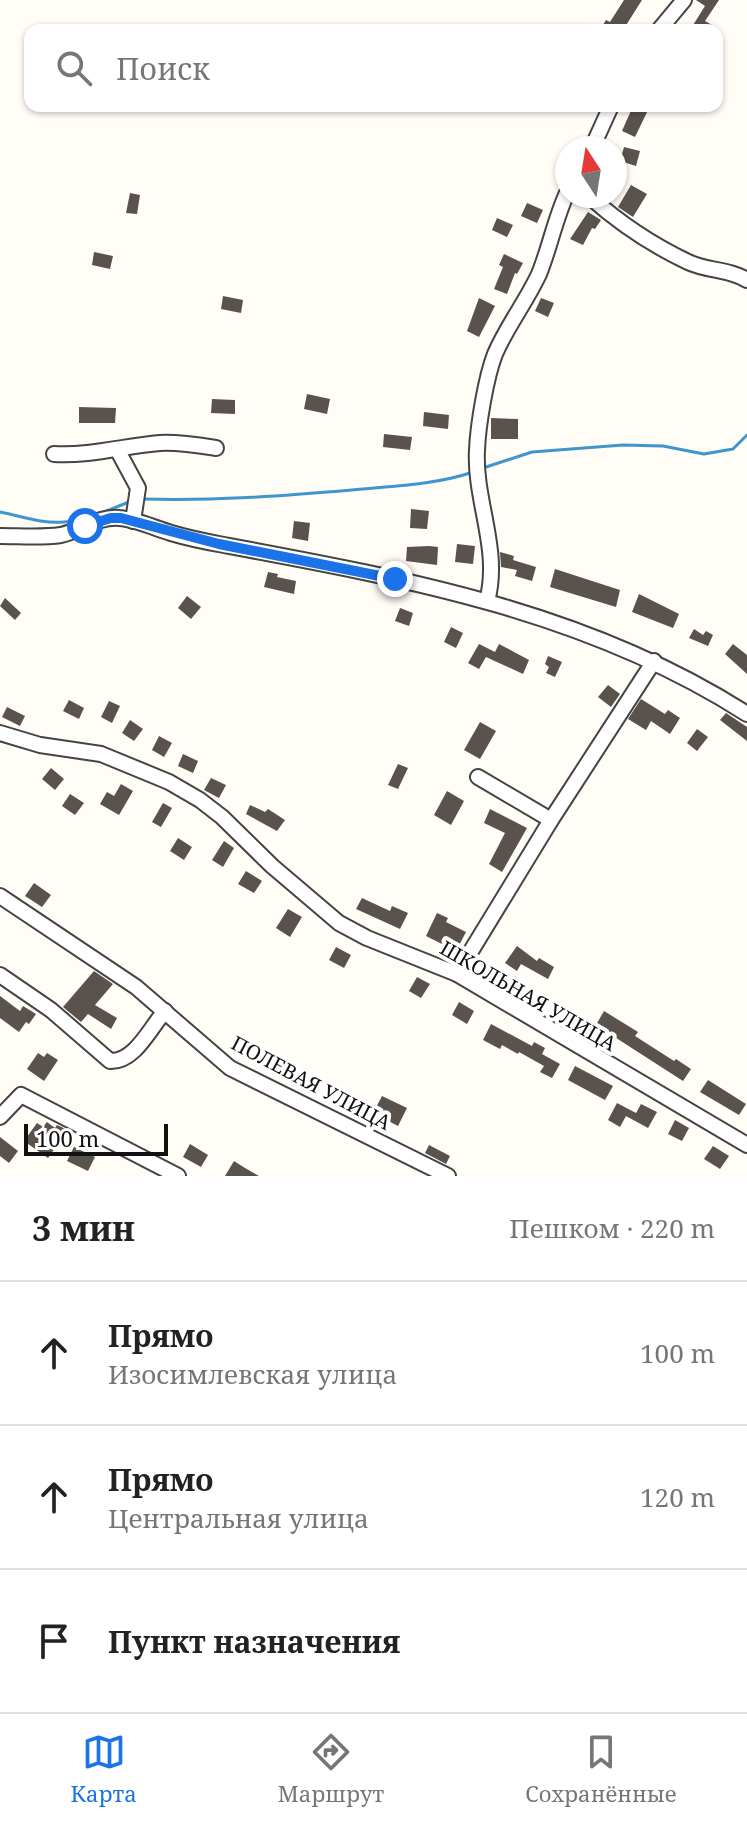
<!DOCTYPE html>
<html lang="ru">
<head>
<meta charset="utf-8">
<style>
	:root { --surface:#fff; --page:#f6f6f6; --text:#222; --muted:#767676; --line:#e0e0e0; --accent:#1a73e8 }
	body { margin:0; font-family:"Noto Serif",serif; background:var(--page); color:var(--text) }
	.compass { position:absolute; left:555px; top:136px; width:72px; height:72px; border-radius:50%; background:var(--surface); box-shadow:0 2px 6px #0004; rotate:348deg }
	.scale { position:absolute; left:24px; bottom:20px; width:144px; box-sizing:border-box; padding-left:8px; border:4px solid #111; border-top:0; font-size:22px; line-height:28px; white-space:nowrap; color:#111; -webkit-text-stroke:6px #fff; paint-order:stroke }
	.stop { position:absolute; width:24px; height:24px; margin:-18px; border:6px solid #1a73e8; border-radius:50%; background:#fff }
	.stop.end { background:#1a73e8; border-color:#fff; box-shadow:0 2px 8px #0008 }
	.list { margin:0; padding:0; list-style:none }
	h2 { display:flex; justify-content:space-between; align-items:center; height:104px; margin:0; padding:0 32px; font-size:34px }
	h2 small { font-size:26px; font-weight:400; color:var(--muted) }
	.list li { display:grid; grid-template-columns:52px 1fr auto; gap:24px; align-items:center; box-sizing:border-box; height:144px; padding:0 32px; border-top:2px solid var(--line) }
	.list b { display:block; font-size:30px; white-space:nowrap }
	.list p { margin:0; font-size:26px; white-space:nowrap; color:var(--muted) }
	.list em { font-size:26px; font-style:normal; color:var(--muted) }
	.icon { flex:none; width:44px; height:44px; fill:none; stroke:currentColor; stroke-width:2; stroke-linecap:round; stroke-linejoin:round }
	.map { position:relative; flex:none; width:747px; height:1176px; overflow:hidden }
	.search { position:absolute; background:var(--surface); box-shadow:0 2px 6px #0004; left:24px; right:24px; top:24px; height:88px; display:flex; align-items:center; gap:20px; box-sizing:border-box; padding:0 28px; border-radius:16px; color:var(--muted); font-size:30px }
	.sheet { height:536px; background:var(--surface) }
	nav { display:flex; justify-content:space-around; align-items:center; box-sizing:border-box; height:112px; border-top:2px solid var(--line); background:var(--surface); font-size:22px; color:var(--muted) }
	nav a { display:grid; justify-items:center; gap:4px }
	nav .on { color:var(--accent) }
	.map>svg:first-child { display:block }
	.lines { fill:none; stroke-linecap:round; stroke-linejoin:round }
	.stream { stroke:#3f96cf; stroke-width:3 }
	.building { fill:#5a524d }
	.minor-casing { stroke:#444; stroke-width:18 }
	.minor { stroke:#fff; stroke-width:14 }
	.route { stroke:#1a73e8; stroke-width:10 }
	.labels { text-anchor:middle; stroke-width:8; stroke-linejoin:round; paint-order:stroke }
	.street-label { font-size:20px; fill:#111; stroke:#fff }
</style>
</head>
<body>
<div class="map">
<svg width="747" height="1176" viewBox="0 0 747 1176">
	<rect width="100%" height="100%" fill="#fffdf5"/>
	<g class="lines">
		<!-- stream -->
		<g class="stream">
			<polyline points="480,469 532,452 623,445 663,446 704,454 733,449 747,435"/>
			<path d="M 143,499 C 213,501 282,496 352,490 C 392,486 435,485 473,472"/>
			<path d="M 0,512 C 21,516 42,524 64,522 C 87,521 110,509 132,501"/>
		</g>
	</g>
	<!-- building -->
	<g class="building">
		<polygon points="624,0 642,0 623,30 600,30 606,20 610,22"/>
		<polygon points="696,0 719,0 705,21 712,25 709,30 690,30 705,6"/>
		<polygon points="633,106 650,106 635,137 622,131"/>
		<polygon points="624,147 640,151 636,166 620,161"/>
		<polygon points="631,185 647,194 633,217 618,207"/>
		<polygon points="130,193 140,195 137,214 126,213"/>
		<polygon points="527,203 543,210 537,223 521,216"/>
		<polygon points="588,212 601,220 595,229 592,228 583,245 570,239"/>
		<polygon points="497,218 513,225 507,237 492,230"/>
		<polygon points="94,252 113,256 110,269 92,265"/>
		<polygon points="504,254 523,263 517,274 515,273 507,294 494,289 503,267 499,265"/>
		<polygon points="223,296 243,300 241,313 221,309"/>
		<polygon points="479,298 495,306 479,337 467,331"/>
		<polygon points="541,298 554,303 548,317 535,311"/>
		<polygon points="307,394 330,399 327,414 304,409"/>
		<polygon points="212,399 235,400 235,414 211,413"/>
		<polygon points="79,407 116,408 115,423 79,423"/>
		<polygon points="424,412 449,415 448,429 423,426"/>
		<polygon points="491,418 518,419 518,439 491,439"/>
		<polygon points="384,434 412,437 410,450 383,447"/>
		<polygon points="411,509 429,511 427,529 410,528"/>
		<polygon points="294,521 310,523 308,541 292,538"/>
		<polygon points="457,544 475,546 473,564 455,562"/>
		<polygon points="429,546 438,547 437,565 406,561 407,547"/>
		<polygon points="500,552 514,556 513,560 536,567 532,581 515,576 517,570 501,567"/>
		<polygon points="555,569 620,590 616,607 550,587"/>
		<polygon points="268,572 278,574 277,577 296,581 294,594 264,587"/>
		<polygon points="639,594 679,614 673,628 632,612"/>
		<polygon points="187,596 201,607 191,619 178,608"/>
		<polygon points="5,598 21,613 15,620 0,606"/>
		<polygon points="400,608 413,613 409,626 395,621"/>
		<polygon points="451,627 463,633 456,648 444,642"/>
		<polygon points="694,629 703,635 706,631 713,635 708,646 689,638"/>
		<polygon points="479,644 495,652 499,644 529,660 523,674 486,657 479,669 468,663"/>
		<polygon points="733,644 747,655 747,674 725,654"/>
		<polygon points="548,656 562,662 555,677 546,673 549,667 545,664"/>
		<polygon points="608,685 620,694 611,707 598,697"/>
		<polygon points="641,699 665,714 668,710 680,718 670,734 651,721 646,730 628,719"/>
		<polygon points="69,700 84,708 79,719 63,711"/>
		<polygon points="109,701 120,706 112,723 101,717"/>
		<polygon points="7,707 25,716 20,726 2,717"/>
		<polygon points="726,713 747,727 747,741 720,720"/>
		<polygon points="130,720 143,729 134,741 122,733"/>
		<polygon points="480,722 496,731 480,759 464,750"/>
		<polygon points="697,729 708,737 697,751 687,743"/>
		<polygon points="159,736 172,743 164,757 152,750"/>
		<polygon points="183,754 198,761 193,773 178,766"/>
		<polygon points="398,764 408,768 398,789 388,785"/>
		<polygon points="51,768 64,779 55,790 42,779"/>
		<polygon points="211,778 226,785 219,798 204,790"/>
		<polygon points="121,784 133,791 119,815 100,804 107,792 114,796"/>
		<polygon points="447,791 464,801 451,825 434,815"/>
		<polygon points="70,794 84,803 75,815 62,806"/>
		<polygon points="163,803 172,808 161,827 152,822"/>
		<polygon points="250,805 265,812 268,809 285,820 277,831 246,814"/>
		<polygon points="490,809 527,828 502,872 489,864 505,833 484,823"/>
		<polygon points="178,838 192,847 184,860 170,851"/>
		<polygon points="224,841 234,848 223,867 212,860"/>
		<polygon points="246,871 262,881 254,893 238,884"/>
		<polygon points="34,883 51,895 42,907 25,896"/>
		<polygon points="362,898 390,911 392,906 408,913 400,929 356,909"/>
		<polygon points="288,909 302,917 290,937 276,928"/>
		<polygon points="437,913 448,918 446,922 466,932 456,951 426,936"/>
		<polygon points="517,946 537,961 539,958 554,967 548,979 521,964 517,971 505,963"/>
		<polygon points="336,947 351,955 344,968 329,960"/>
		<polygon points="94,971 113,984 95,1005 117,1018 111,1029 88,1014 81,1022 63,1007"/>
		<polygon points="417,977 430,984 421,998 409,991"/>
		<polygon points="0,996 20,1011 23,1006 36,1014 29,1024 26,1022 19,1032 0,1018"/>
		<polygon points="459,1002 474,1011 467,1024 452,1015"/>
		<polygon points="604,1011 638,1032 635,1036 674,1061 676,1059 691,1069 683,1081 596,1025"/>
		<polygon points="491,1024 532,1046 534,1042 545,1048 542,1054 560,1064 552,1078 540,1072 544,1066 519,1052 518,1054 502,1045 500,1049 483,1040"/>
		<polygon points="38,1053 44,1057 47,1053 58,1060 44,1081 27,1069"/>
		<polygon points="575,1066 613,1086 605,1100 568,1080"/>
		<polygon points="708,1080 746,1104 739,1115 700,1092"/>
		<polygon points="382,1096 407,1108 398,1126 373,1113"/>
		<polygon points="617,1103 636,1113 641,1104 657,1112 648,1128 626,1116 620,1127 608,1120"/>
		<polygon points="675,1120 689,1128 682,1141 668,1134"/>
		<polygon points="47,1122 55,1128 57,1125 68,1130 48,1158 24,1141 37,1123 43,1127"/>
		<polygon points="0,1137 18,1151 9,1163 0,1156"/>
		<polygon points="190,1144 208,1155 201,1167 183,1157"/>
		<polygon points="429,1145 450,1156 446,1164 425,1153"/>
		<polygon points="713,1146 729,1156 720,1169 704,1159"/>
		<polygon points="74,1147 95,1157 88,1171 67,1161"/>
		<polygon points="234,1161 245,1168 259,1176 225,1176"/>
	</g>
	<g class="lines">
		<defs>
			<g id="minor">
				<polyline points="659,30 684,0"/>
				<polyline points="592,148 611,106"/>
				<path d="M 589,196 C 618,222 652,245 688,262 C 707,271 729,269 747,280"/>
				<polyline points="118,451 138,488 133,521"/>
				<path d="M 54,454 C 90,456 124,446 160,443 C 179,442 197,445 216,448"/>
				<path d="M 0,536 C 20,536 41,538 61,535 C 80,531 98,516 119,518 C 136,519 154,528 171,533 C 188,538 207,542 224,545 C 407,579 588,612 747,714"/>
				<path d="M 487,601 C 501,550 474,500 477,450 C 478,425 486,377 495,354 C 507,326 526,302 539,274 C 550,247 555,219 567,193"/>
				<polyline points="0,733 40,745 101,754 169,782 200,800 222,817 272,866 339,923 367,938 457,974 747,1145"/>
				<polyline points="478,777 551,820"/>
				<polyline points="0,896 136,987 230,1068 448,1176"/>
				<polyline points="457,974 551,820 654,661"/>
				<path d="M 0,975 L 51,1010 L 110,1061 C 135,1062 150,1028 165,1011"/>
				<polyline points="0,1117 21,1095 178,1176"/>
			</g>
		</defs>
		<!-- minor casing -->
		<use href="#minor" class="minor-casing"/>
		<!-- minor -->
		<use href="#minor" class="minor"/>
	</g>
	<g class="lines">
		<!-- route -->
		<polyline class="route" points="85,526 111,518 121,518 219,544 395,579"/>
	</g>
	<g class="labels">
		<!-- street labels -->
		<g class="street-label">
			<text transform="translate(528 996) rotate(30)" y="7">ШКОЛЬНАЯ УЛИЦА</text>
			<text transform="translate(311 1083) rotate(28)" y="7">ПОЛЕВАЯ УЛИЦА</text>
		</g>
	</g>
</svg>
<svg class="compass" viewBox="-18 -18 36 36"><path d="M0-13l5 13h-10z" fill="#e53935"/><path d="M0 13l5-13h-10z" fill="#767676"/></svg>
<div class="scale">100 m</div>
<div class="stop" style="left:85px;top:526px"></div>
<div class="stop end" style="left:395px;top:579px"></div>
<div class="search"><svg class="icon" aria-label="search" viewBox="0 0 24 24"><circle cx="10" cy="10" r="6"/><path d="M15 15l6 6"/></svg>Поиск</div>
</div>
<section class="sheet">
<h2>3 мин<small>Пешком · 220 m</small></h2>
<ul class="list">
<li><svg class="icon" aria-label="ahead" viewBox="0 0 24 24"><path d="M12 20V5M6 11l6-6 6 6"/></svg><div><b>Прямо</b><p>Изосимлевская улица</p></div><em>100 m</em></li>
<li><svg class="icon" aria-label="ahead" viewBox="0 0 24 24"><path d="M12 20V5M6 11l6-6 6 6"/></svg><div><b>Прямо</b><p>Центральная улица</p></div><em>120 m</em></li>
<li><svg class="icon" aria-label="arrive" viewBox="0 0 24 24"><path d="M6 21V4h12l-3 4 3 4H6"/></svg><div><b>Пункт назначения</b></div></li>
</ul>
</section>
<nav>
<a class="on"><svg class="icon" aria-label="map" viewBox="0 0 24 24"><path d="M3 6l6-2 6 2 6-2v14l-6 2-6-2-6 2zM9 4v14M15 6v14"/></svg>Карта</a>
<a><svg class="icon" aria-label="directions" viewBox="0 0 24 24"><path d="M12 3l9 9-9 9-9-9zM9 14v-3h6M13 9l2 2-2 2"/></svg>Маршрут</a>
<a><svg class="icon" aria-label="saved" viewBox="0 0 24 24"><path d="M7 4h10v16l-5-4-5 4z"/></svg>Сохранённые</a>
</nav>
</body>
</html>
